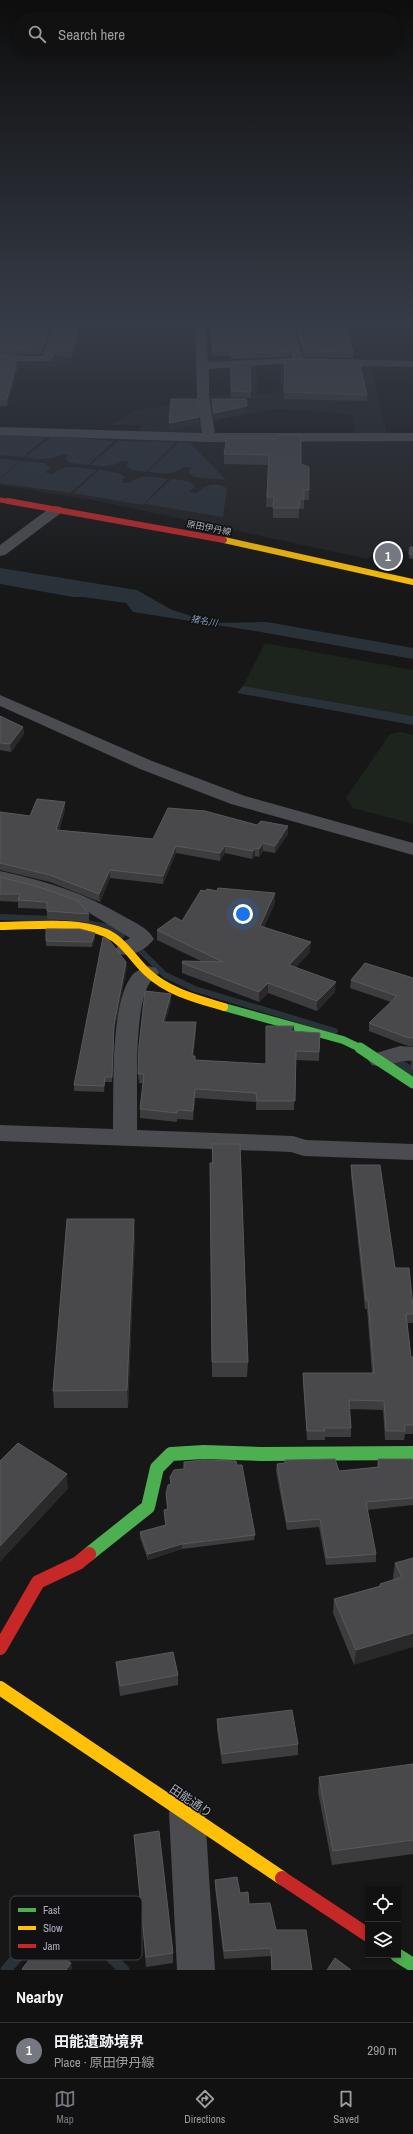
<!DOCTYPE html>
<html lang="en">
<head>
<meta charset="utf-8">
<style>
	:root { --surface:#111; --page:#1e1f1f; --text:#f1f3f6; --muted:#9c9d9f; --line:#303131; --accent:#757880 }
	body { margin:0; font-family:"Archivo Narrow","Noto Sans JP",sans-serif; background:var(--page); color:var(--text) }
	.controls { position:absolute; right:12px; bottom:12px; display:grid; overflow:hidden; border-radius:0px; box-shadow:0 2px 6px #0003 }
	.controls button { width:36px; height:36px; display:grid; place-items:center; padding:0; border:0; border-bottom:1px solid var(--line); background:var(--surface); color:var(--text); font:20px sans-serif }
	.you { position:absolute; left:243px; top:914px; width:14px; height:14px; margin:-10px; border:3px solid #fff; border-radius:50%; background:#1a73e8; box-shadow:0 0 0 6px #1a73e833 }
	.badge { display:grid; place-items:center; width:26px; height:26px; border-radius:50%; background:var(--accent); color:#fff; font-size:13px; font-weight:700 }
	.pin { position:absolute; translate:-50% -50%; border:2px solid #fff; box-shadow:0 1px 4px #0006 }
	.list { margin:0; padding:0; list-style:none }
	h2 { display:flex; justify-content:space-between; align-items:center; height:52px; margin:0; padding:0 16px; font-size:17px }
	h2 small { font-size:13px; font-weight:400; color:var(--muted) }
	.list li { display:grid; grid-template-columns:26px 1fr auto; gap:12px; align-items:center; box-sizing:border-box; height:56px; padding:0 16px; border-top:1px solid var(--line) }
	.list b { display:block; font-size:15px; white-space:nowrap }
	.list p { margin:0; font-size:13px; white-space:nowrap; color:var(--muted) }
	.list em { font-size:13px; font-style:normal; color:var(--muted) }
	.icon { flex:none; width:22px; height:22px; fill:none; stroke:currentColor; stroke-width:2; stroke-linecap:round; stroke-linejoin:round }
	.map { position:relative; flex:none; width:413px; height:1970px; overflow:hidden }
	.search { position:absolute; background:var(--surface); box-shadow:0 2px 6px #0003; left:12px; right:12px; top:12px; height:44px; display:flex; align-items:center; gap:10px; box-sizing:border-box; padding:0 14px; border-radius:22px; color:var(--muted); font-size:15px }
	.sheet { height:108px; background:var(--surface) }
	nav { display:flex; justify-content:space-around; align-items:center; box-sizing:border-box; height:56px; border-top:1px solid var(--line); background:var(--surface); font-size:11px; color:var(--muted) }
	nav a { display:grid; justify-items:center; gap:2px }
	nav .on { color:var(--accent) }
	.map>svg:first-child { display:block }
	.built { fill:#212123 }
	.green { fill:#1d241e }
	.water { fill:#2a3239 }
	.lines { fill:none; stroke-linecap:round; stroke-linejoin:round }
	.stream-far2 { stroke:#2a3239; stroke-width:6 }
	.stream-far1 { stroke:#2a3239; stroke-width:8 }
	.stream { stroke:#2a3239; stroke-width:11 }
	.street { fill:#4b4c50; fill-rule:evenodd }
	.fast-far2 { stroke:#4caf50; stroke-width:8 }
	.fast-far1 { stroke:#4caf50; stroke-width:11 }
	.fast { stroke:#4caf50; stroke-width:14 }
	.slow-far2 { stroke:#ffc107; stroke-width:6 }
	.slow-far1 { stroke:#ffc107; stroke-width:8 }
	.slow { stroke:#ffc107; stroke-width:14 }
	.jam-far2 { stroke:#c62828; stroke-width:5 }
	.jam-far1 { stroke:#c62828; stroke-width:6 }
	.jam { stroke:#c62828; stroke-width:14 }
	.wall { fill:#3d3d3f }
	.shaded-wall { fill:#29292a }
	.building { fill:#49494c; stroke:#58595d }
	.labels { text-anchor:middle; stroke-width:3; stroke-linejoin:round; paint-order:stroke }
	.far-street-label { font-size:9px; fill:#a8adb8; stroke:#111113 }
	.far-water-label { font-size:9px; font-style:italic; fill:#7f9bb3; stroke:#111113 }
	.near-street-label { font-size:12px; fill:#a8adb8; stroke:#111113 }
	.key { fill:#111113; stroke:#3e4045; stroke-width:1 }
	.key-label { font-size:11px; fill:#a8adb8 }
</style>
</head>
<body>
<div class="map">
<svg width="413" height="1970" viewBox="0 0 413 1970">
	<rect width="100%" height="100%" fill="#171717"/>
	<!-- built -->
	<g class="built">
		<polygon points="67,319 97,319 97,321 83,321 70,367 20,365 17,373 0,373 4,360 53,360"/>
		<polygon points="281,363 370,364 387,435 355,434 353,416 341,413 274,409 213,421 209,420 209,396 230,396 230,365 256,364 258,394 272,393 280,389"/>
		<polygon points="193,398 199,398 203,435 141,436 140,425 111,425 134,411 171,405"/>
		<polygon points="0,433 413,440 413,551 378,552 368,559 98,501 0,485"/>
	</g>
	<!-- green -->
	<g class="green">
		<polygon points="265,643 413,670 413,716 243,686"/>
		<polygon points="401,732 413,735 413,824 353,808 346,798 390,734"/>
	</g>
	<!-- water -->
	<g class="water">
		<polygon points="0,435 48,436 23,457 0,455"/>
		<path d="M 52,436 L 114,441 L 88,465 L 70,463 L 65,458 L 68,455 C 60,454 59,457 52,458 C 42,460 34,459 25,457 Z"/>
		<path d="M 118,441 L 176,442 L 146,472 L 132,470 L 126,466 L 129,462 L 122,461 C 112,468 101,466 90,465 Z"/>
		<path d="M 179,442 L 190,443 L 226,480 L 194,477 L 188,472 L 192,468 L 184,467 C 173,476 161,473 148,472 Z"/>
		<polygon points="0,458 20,461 0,478"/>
		<path d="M 21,461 L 45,463 L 50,468 L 46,473 L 53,474 C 65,463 82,468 97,470 L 70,493 L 0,483 L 0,479 Z"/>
		<path d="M 99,470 L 119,473 L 125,477 L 122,482 L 129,483 C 141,473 154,477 168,479 L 143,505 L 73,493 Z"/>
		<path d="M 171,479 L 188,481 L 195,486 L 189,492 L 197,493 C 204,485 217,481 227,488 L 223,517 L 145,504 Z"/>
		<polygon points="0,568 137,590 170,609 212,623 267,622 413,648 413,659 255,631 133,612 126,603 83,597 73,597 0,584"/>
		<polygon points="243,686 413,716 413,725 237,693"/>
	</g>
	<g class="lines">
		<!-- stream-far2 -->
		<g class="stream-far2">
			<polyline points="0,917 55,919"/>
			<polyline points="72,920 112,928 122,935"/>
			<polyline points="135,945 165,975 195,989 335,1031"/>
		</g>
		<!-- stream-far1 -->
		<polyline class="stream-far1" points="396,1061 413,1071"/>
		<!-- stream -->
		<path class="stream" d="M 6,1970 C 19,1954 51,1922 74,1930 C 91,1935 111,1958 124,1970"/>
		<!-- street -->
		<g class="street">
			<polygon points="55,319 65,319 54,357 50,361 0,361 0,355 43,356"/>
			<polygon points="195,319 205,319 208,362 292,358 281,319 291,319 303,358 413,361 413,367 276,364 209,369 209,397 215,433 413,433 413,441 209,442 0,435 0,427 202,433 197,397"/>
			<polygon points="56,506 61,507 63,510 61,513 5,555 0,556 0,545 51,507"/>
			<polygon points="0,695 152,761 245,796 413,843 413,855 231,804 140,769 0,706"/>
			<path d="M 0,871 C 49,882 82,892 125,917 C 136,923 148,928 154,939 C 146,950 132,957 119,954 L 116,949 L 119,944 L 130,938 L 83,909 L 40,893 L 0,883 Z"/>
			<path d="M 148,966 L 156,968 L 159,973 C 156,977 151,980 149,984 C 133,1011 138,1097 137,1130 L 293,1136 L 306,1140 L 413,1144 L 413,1160 L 304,1156 L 291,1152 L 0,1141 L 0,1125 L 113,1129 C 114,1092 110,1011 129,980 C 133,972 140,969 148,966 Z"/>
			<path d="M 400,1046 L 413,1047 L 413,1061 C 398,1059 387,1069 372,1065 L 368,1060 L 376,1053 Z"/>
			<polygon points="187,1795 200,1800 205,1813 215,1970 177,1970 169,1813 174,1800"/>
		</g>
		<!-- fast-far2 -->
		<polyline class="fast-far2" points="224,1007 343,1040 362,1049"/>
		<!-- fast-far1 -->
		<polyline class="fast-far1" points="360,1048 413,1083"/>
		<!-- fast -->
		<g class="fast">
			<polyline points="89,1554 148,1507 157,1468 171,1454 204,1452 261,1454 413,1453"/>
			<polyline points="397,1955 413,1965"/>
		</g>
		<!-- slow-far2 -->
		<polyline class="slow-far2" points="224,540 413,582"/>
		<!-- slow-far1 -->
		<path class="slow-far1" d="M 0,926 C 33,926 74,920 106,933 C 124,941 133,959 147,972 C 168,992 197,999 224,1007"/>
		<!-- slow -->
		<polyline class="slow" points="0,1688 282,1878"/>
		<!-- jam-far2 -->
		<polyline class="jam-far2" points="0,500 14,502"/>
		<!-- jam-far1 -->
		<polyline class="jam-far1" points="8,501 224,540"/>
		<!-- jam -->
		<g class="jam">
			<polyline points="0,1648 38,1582 78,1563 89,1554"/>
			<polyline points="282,1878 368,1935"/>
		</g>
	</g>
	<!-- wall -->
	<g class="wall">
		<polygon points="0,319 54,319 42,354 0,355"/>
		<polygon points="82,319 72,357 56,356 55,350"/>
		<polygon points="209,319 281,319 290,351 290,357 231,359 231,356 212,356 212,342 210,329 210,324"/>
		<polygon points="293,319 344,319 353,352 353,358 304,357"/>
		<polygon points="0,356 18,356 19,362 7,406 0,406"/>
		<polygon points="285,359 367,395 366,401 284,399"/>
		<polygon points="231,363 251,392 251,398 231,397"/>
		<polygon points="212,399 247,406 247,412 214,420 212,406"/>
		<polygon points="227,438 301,464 309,490 309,500 304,500 304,509 299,509 299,518 273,518 273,507 266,507 268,465 224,464 224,454"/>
		<polygon points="410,547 413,547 413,559 409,558"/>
		<polygon points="0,716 23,727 24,734 11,752 0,750"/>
		<polygon points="65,810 59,830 153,839 288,834 275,853 263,851 259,857 255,856 252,859 225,853 220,861 176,853 163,884 110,878 100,902 50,882 0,870 0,812 30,816"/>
		<polygon points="0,877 89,914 89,922 47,919 47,909 18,908 18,902 0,901"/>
		<polygon points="205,891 217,891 275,893 275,903 264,927 310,952 296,967 335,992 317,1011 268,993 259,1002 182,973 182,963 201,961 157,940 157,930 182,921"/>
		<polygon points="95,933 95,938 92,947 46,946 46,941"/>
		<polygon points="127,967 114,1031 112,1082 105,1082 104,1092 74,1091 74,1085"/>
		<polygon points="413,978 413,1047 405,1045 369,1031 369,1023 391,1002 350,988 351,980"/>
		<polygon points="171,994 171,1002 165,1022 196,1022 196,1031 193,1056 195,1060 266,1064 266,1026 294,1026 294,1031 320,1033 319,1061 296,1060 294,1110 256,1110 256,1102 195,1098 193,1120 177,1119 177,1122 140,1118 140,1109 143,1083 139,1083 138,1074"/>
		<polygon points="411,1061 413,1061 413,1070 411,1069"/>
		<polygon points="212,1144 248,1362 247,1377 212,1377 210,1178 212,1163"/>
		<polygon points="351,1165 413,1307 413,1323 407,1323 411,1357 413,1357 413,1434 405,1434 404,1440 385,1440 383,1410 349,1409 351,1428 351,1437 325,1437 325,1440 307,1440 303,1382 303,1373 372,1373 367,1309 365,1309 351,1174"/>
		<polygon points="135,1236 128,1408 54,1408 53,1391"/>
		<polygon points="378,1459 413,1462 413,1505 367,1510 376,1554 376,1562 326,1565 319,1527 287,1530 276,1471 277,1464 285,1463 285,1460 339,1471 377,1467"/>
		<polygon points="184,1462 255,1535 254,1540 182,1549 148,1560 140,1538 140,1532 165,1525 164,1510 167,1509 166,1494 171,1484 170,1477 184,1469"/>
		<polygon points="413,1558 354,1665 333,1613 334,1599 379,1586 380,1584 394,1580 393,1577 395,1563"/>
		<polygon points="116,1662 178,1675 178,1685 120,1696 117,1673"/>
		<polygon points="217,1719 298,1744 298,1755 222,1764 217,1730"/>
		<polygon points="413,1764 413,1854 332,1865 318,1792 319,1777"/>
		<polygon points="134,1835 173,1953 173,1963 146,1967"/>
		<polygon points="215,1880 240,1893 249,1904 276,1930 312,1970 271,1970 271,1956 224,1959 215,1888"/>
	</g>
	<!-- shaded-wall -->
	<g class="shaded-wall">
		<polygon points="52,319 54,319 42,354 42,348"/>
		<polygon points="80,319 82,319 72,357 72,350"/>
		<polygon points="18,356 19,362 7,406 7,399"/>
		<polygon points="247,406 247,412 214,420 214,413"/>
		<polygon points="199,417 199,424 169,431 169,423"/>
		<polygon points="23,727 24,734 11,752 10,744"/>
		<polygon points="65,802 65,810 56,837 56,830"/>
		<polygon points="288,826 288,834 275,853 275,846"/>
		<polygon points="263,843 263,851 259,857 259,849"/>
		<polygon points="176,846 176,853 163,884 163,876"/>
		<polygon points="225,846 225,853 220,861 220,853"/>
		<polygon points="255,848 255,856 252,859 253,851"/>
		<polygon points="110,870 110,878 100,902 99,894"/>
		<polygon points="275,893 275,903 260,935 260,926"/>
		<polygon points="95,933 95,938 92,947 92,942"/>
		<polygon points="311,942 310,952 289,975 289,965"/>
		<polygon points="126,962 127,967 114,1031 112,1082 114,1025"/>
		<polygon points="336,982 335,992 317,1011 317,1001"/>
		<polygon points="268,983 268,993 259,1002 259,992"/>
		<polygon points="171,994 171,1002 163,1030 163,1022"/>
		<polygon points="196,1022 196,1031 193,1065 192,1056"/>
		<polygon points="294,1026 294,1035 290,1031"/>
		<polygon points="105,1077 105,1082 104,1092 104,1086"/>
		<polygon points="195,1089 195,1098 193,1120 193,1111"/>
		<polygon points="134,1219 135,1236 128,1408 127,1390"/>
		<polygon points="67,1474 68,1489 0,1562 0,1546"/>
		<polygon points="182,1544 182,1549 148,1560 148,1554"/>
		<polygon points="413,1633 413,1647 354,1665 356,1650"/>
		<polygon points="71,1963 72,1968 71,1970 66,1970"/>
	</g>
	<!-- building -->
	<g class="building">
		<polygon points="0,319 52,319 42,348 0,349"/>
		<polygon points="64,319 80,319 72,350 55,350"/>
		<polygon points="210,319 281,319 290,351 231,354 231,351 212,350 212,337 210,324 211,323"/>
		<polygon points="295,319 344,319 353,352 304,351"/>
		<polygon points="0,356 18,356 7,399 0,399"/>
		<polygon points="285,359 359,361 367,395 284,392"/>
		<polygon points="250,361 251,392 231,391 231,363"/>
		<polygon points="171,399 197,399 199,417 169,423"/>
		<polygon points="212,399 246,399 247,406 214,413"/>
		<polygon points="278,435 301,435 301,464 309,467 309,490 304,490 304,499 300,499 299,508 273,508 274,497 267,497 269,455 224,454 227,438 277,439"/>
		<polygon points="410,547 413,547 413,555 409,554"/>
		<polygon points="0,716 23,727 10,744 0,743"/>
		<polygon points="37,799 56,801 65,802 56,830 153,839 168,808 205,811 257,825 261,821 288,826 275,846 263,843 259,849 255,848 253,851 225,846 220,853 176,846 163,876 110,870 99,894 50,875 0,863 0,812 30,816"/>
		<polygon points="0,877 39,887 78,901 89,914 47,911 47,902 18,900 20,894 0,894"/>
		<polygon points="218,888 275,893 260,926 311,942 289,965 336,982 317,1001 268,983 259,992 182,963 183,961 223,962 157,930 175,917 182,921 201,890 205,891 207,889 217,891"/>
		<polygon points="46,929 80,929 95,933 92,942 46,941"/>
		<polygon points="103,937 109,940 126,962 114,1025 112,1077 105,1077 104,1086 74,1085"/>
		<polygon points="365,963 413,978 413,1038 406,1037 369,1023 397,996 351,980"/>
		<polygon points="145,991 171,994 163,1022 196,1022 192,1056 195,1056 195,1060 266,1064 266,1026 294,1026 290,1031 320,1033 319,1052 296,1051 295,1101 257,1101 256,1093 195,1089 193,1111 177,1110 177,1113 140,1109 144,1074 138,1074 139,1046"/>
		<polygon points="212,1144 240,1144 248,1362 212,1362 210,1163 213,1163"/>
		<polygon points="351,1165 380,1165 395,1268 409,1268 413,1307 413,1314 406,1314 411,1357 413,1357 413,1425 404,1425 405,1431 386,1431 384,1401 349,1400 351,1428 324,1428 325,1431 307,1431 303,1373 374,1373 368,1300 366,1300"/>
		<polygon points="67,1219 134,1219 127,1390 53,1391"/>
		<polygon points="18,1443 67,1474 0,1546 0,1461"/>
		<polygon points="335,1459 339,1471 379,1467 378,1459 412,1459 413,1462 413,1498 366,1502 376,1554 327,1558 320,1519 287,1522 277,1464 285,1463 285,1460 287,1460"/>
		<polygon points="204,1460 236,1461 237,1465 242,1465 255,1535 182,1544 148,1554 140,1532 166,1525 164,1510 168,1509 166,1494 168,1485 171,1484 170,1477 174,1470 184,1469 184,1462"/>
		<polygon points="413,1558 413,1633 356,1650 334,1599 381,1586 380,1584 402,1577 395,1563"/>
		<polygon points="173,1652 178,1675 120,1686 116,1662"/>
		<polygon points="292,1710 298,1744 222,1754 217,1719"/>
		<polygon points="413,1764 413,1840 333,1851 319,1777"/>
		<polygon points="159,1831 173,1953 146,1957 134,1835"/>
		<polygon points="237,1877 240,1893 248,1892 249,1904 270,1903 276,1930 306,1930 312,1970 272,1970 271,1948 224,1951 215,1880"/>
		<polygon points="48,1946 71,1963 66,1970 23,1970 22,1969 39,1947 44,1952"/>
		<polygon points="335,1958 351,1970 327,1970"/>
	</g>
	<!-- sky -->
	<linearGradient id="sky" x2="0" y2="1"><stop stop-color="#0d0d0d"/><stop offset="0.54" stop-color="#363c47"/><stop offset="1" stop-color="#363c47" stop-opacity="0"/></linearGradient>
	<rect width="413" height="595" fill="url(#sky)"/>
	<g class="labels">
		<!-- far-street labels -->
		<g class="far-street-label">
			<text transform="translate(209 528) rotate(11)" y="3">原田伊丹線</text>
		</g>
		<!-- far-water labels -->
		<g class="far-water-label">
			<text transform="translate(204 621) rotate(9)" y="3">猪名川</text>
		</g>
		<!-- near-street labels -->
		<g class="near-street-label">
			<text transform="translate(191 1801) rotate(34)" y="4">田能通り</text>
		</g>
	</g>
	<!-- legend -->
	<rect x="10" y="1896" width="132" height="64" rx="6" class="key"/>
	<rect x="18" y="1908" width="18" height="4" fill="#4caf50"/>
	<rect x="18" y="1926" width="18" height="4" fill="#ffc107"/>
	<rect x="18" y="1944" width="18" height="4" fill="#c62828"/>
	<g class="key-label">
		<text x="43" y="1914">Fast</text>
		<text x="43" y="1932">Slow</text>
		<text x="43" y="1950">Jam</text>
	</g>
</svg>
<div class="controls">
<button><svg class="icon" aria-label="locate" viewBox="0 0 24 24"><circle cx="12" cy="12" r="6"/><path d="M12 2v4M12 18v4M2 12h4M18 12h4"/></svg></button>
<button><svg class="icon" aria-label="layers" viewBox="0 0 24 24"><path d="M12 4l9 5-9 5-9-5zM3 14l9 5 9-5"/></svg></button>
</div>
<div class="you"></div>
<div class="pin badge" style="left:388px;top:556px">1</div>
<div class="search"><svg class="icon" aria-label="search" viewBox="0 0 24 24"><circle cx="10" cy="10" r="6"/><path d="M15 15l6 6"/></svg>Search here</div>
</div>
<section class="sheet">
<h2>Nearby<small></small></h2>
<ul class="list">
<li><span class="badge">1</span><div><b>田能遺跡境界</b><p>Place · 原田伊丹線</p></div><em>290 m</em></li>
</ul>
</section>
<nav>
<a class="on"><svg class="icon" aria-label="map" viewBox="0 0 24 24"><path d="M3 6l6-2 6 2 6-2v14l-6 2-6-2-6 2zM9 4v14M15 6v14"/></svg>Map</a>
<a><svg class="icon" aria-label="directions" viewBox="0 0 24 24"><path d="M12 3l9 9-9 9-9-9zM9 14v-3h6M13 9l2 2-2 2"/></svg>Directions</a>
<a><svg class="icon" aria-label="saved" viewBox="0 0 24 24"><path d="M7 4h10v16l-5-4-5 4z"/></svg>Saved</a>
</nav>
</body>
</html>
